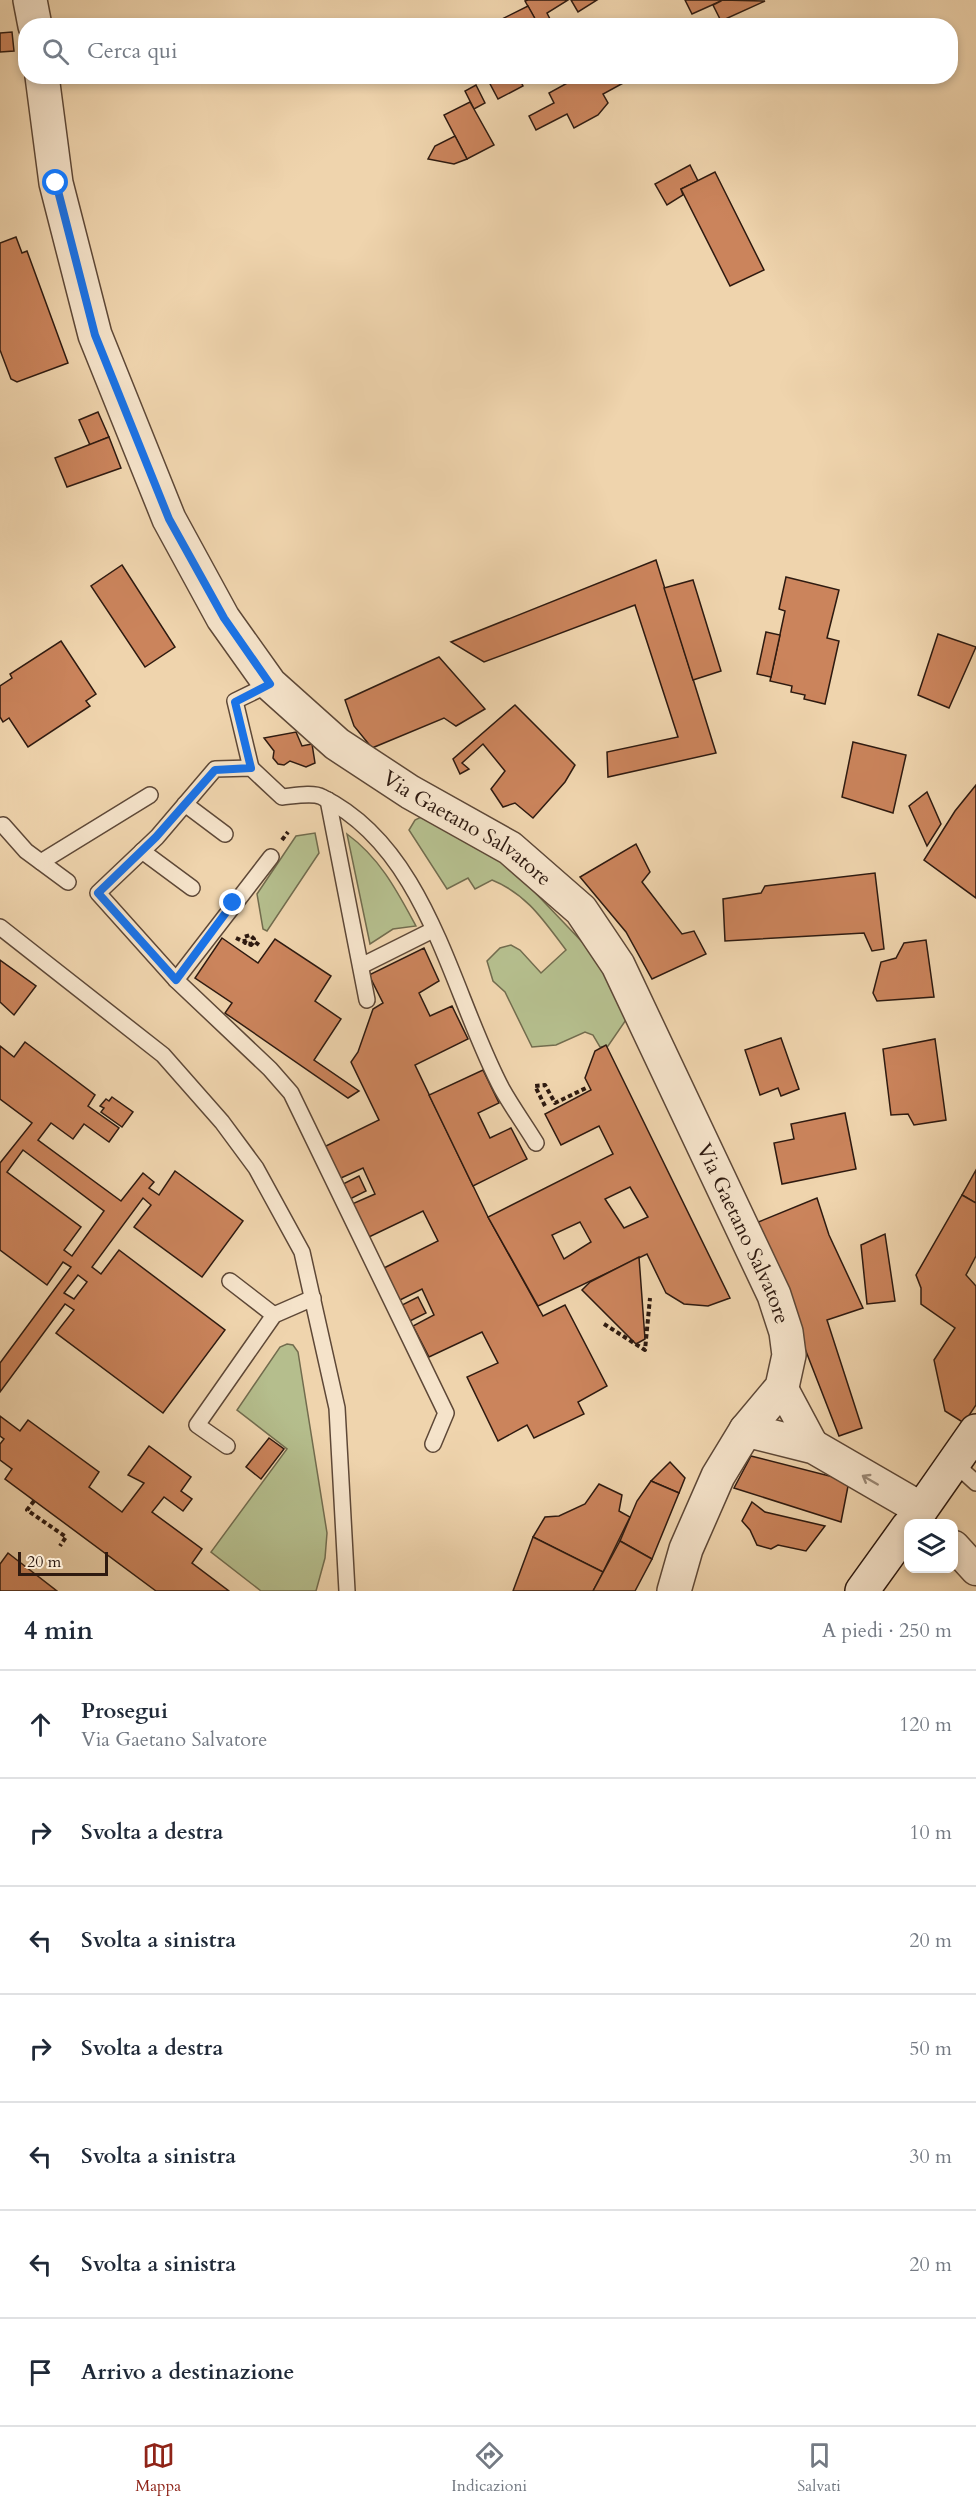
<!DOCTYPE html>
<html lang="it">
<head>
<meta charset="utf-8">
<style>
	:root { --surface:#fff; --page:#f6f6f7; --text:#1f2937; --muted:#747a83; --line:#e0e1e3; --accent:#8f2418 }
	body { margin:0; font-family:Cardo,serif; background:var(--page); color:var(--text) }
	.controls { position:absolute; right:18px; bottom:18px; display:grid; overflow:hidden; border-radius:12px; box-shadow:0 3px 9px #0003 }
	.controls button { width:54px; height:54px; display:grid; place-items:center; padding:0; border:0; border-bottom:2px solid var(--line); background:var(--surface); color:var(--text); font:30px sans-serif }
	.scale { position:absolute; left:18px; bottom:15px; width:90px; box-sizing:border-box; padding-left:6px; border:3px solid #2e1a10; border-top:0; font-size:16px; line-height:21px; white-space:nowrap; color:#2e1a10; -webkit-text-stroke:4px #f5e3ca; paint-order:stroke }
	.stop { position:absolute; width:18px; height:18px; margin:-14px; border:4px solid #1a73e8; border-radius:50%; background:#fff }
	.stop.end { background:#1a73e8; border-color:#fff; box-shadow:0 2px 6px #0008 }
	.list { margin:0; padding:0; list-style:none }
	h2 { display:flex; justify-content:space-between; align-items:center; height:78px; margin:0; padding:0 24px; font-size:26px }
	h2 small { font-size:20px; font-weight:400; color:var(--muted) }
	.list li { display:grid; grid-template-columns:39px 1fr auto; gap:18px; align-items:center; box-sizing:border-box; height:108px; padding:0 24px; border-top:2px solid var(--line) }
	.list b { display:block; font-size:22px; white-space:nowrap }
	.list p { margin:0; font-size:20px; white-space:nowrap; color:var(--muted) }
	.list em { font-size:20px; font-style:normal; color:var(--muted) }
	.icon { flex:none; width:33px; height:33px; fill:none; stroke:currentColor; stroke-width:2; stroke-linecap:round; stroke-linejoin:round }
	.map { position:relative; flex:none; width:976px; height:1591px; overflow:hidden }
	.search { position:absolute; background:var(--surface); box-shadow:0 3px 9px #0003; left:18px; right:18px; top:18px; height:66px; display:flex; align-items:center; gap:15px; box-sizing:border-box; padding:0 21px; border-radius:24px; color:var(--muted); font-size:22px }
	.sheet { height:834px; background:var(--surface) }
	nav { display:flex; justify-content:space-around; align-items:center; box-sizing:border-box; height:84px; border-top:2px solid var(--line); background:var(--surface); font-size:16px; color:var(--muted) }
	nav a { display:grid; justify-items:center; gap:3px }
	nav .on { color:var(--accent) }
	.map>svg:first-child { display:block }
	.green { fill:#b5be8d; stroke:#726c4e; stroke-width:1.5 }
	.building { fill:#cb845c; stroke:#2e1a10; stroke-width:1.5; fill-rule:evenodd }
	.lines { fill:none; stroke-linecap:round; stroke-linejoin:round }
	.service-casing { stroke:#5e4837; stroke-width:18 }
	.minor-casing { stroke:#5e4837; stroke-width:33 }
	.tertiary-casing { stroke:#5e4837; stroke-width:36 }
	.secondary-casing { stroke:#2e1a10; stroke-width:36 }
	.path { stroke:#2e1a10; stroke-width:4; stroke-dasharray:4.5 3; stroke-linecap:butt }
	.service { stroke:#f5e3ca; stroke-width:15 }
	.minor { stroke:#f5e3ca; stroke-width:30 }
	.tertiary { stroke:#f5e3ca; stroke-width:33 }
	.secondary { stroke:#f5e3ca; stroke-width:33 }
	.oneway { stroke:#9b8976 }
	.route { stroke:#1a73e8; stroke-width:8 }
	.labels { text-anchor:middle; stroke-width:4.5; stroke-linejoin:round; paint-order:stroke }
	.street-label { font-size:21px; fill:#2e1a10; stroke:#f5e3ca }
</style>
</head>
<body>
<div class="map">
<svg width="976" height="1591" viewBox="0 0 976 1591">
	<rect width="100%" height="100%" fill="#efd4ad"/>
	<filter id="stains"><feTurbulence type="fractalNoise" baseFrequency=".00333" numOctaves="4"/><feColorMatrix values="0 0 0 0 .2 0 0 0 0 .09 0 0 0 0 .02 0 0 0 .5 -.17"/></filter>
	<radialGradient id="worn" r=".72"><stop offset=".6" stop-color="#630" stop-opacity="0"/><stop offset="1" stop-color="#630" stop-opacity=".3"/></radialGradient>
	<!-- green -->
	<g class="green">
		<path d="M 421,817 L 505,861 L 586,946 L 614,987 L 628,1017 L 608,1046 L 600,1047 L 593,1035 L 585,1032 L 556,1045 L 532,1047 L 505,992 L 493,981 L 487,961 L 500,948 L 511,945 L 520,950 L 541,973 L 566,950 C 544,921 527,894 492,880 L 475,889 L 468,878 L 447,889 L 409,830 L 415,820 Z"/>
		<polygon points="315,833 319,853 267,931 263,929 257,894 296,836"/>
		<path d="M 347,834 C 380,858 397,891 416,926 L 393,929 L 370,944 Z"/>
		<polygon points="287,1344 293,1345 298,1352 327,1533 325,1558 316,1591 261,1591 211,1552 287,1449 237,1410 280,1347"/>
	</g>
	<!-- building -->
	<g class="building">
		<polygon points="528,0 568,0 547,13 551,21 543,26 539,26 525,1"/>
		<polygon points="571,0 597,0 578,12"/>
		<polygon points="685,0 721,0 721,1 692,14"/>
		<polygon points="721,1 721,0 765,1 721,21 713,5"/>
		<polygon points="528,6 539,26 488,26"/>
		<polygon points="12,32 14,51 0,52 0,33"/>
		<polygon points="494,76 518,76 523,86 498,99 488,80"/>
		<polygon points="580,76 636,76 603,94 608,103 598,115 574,128 567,114 536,130 529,116 554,103 549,93"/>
		<polygon points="476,85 485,103 474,109 465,91"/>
		<polygon points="470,102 494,145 467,159 444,115"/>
		<polygon points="455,136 467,159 454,164 428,159 435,146"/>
		<polygon points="690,165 698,181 681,189 683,195 667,205 655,184"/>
		<polygon points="715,172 764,270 730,286 681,189"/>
		<polygon points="16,237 22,253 27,251 68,363 17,382 11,379 0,350 0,243"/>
		<polygon points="98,412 109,437 90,445 79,420"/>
		<polygon points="109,437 121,468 67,487 55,458"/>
		<polygon points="656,560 716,753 608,777 607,752 678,737 635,605 484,662 451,642"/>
		<polygon points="122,565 175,647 145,667 91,586"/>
		<polygon points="786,577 839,590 827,638 839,641 825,704 804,699 805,695 791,692 792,686 770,681 785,611 779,609"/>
		<polygon points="693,580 721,671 693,680 664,588"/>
		<polygon points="766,632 780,635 771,677 757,674"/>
		<polygon points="938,634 976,647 949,708 918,695"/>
		<polygon points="61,641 96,694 86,701 90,706 28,747 9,718 3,722 0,717 0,686 12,678 10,674"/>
		<polygon points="439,657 485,709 456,726 444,718 372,748 354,726 345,700"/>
		<polygon points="515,705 575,765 565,782 533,818 515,803 503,807 491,789 505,771 483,744 462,763 469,769 460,774 453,759"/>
		<polygon points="296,732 302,746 312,744 315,763 306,767 290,761 284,765 278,764 273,758 274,751 264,738"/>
		<polygon points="853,742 906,755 893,813 842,797"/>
		<polygon points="976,785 976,898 924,860 955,811"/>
		<polygon points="927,792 941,824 927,846 909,806"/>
		<polygon points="636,844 650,872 642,882 682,934 694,931 706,954 652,979 626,932 580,877"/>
		<polygon points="875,873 884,949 872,951 864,933 725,941 723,899 761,893 765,886"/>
		<polygon points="222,938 258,963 275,939 331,976 315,1001 341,1019 314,1060 359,1091 348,1098 225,1013 232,1003 195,978"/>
		<polygon points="926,940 934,997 877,1001 873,993 881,962 896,958 904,943"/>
		<polygon points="424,948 439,981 419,993 430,1016 452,1006 468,1039 415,1065 488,1217 543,1316 565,1305 607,1386 578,1402 584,1414 534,1438 527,1425 498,1441 467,1377 498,1363 482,1332 429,1357 413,1326 434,1315 422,1289 400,1300 386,1275 384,1268 438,1241 423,1211 369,1237 352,1204 375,1194 363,1168 341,1178 327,1152 326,1146 379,1120 351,1062 358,1052 373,1009 383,1003 369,975"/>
		<polygon points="0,960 36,986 14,1015 0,1002"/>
		<polygon points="781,1038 799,1089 781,1096 778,1088 760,1095 745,1050"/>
		<polygon points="935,1039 946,1120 914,1125 908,1114 891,1115 883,1049"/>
		<path d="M 25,1042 L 95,1095 L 88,1106 L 119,1128 L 109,1142 L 84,1124 L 73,1139 L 51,1123 L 38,1140 L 121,1201 L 143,1173 L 154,1182 L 149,1188 L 159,1195 L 175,1171 L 243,1221 L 202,1277 L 134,1227 L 151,1205 L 143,1198 L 92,1267 L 101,1274 L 119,1250 L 225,1330 L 163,1413 L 56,1333 L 74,1310 L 65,1304 L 0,1392 L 0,1363 L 71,1267 L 63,1262 L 47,1285 L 0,1250 L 0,1163 L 32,1123 L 0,1099 L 0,1046 L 14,1057 ZM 23,1150 L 104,1211 L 72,1256 L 64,1250 L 81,1227 L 7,1172 ZM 78,1275 L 87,1282 L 74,1299 L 64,1293 Z"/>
		<path d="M 606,1045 L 730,1298 L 708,1306 L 684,1304 L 666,1293 L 647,1254 L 538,1306 L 488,1217 L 613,1154 L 599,1126 L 561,1145 L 545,1114 L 591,1090 L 585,1078 L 595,1051 ZM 630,1187 L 648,1217 L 624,1228 L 605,1199 ZM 580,1222 L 591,1242 L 564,1259 L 552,1235 Z"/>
		<polygon points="483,1070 499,1103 478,1113 490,1138 511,1128 527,1159 473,1186 429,1095"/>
		<polygon points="112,1097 133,1112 122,1127 101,1112 104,1108 100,1106 106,1099 109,1101"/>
		<polygon points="845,1113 856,1169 782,1184 774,1143 794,1139 791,1124"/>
		<polygon points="976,1170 976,1203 962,1195"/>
		<polygon points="359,1176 366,1191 350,1199 343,1184"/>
		<polygon points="962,1195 976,1203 976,1256 966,1275 976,1286 976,1405 964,1423 945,1411 934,1360 955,1328 921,1304 921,1288 916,1275"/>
		<polygon points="817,1198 829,1235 863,1308 827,1320 862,1428 839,1436 756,1223"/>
		<polygon points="885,1234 895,1301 867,1304 861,1245"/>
		<polygon points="639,1257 645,1339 636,1344 582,1290 590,1282"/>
		<polygon points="418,1297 426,1313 410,1321 402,1305"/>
		<polygon points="0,1416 20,1431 28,1420 99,1472 89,1487 122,1512 144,1483 128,1475 149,1446 191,1477 181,1491 192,1499 183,1511 164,1497 152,1512 202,1549 192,1563 229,1591 156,1591 5,1479 12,1469 0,1460 0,1444 4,1439 0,1436"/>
		<polygon points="269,1438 284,1449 261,1479 246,1467"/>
		<polygon points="751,1456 849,1481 841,1522 734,1488"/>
		<polygon points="670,1462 685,1478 679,1493 651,1481"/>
		<polygon points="651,1481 679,1493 652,1559 620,1541 637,1501"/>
		<polygon points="599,1484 622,1495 619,1511 630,1517 603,1572 533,1537 545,1517 559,1516 585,1504"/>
		<polygon points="752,1502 765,1512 825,1526 806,1551 778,1545 771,1549 757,1545 750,1530 742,1521"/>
		<polygon points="533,1537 603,1572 593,1591 513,1591"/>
		<polygon points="620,1541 652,1559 635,1591 593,1591"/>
		<polygon points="8,1553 57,1591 0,1591 0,1564"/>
	</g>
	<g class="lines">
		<defs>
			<g id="service">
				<polyline points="251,768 235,701 270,684"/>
				<polyline points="328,800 367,1000"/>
				<polyline points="185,804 225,834"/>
				<polyline points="3,825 26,851 68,882"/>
				<polyline points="142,851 192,888"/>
				<polyline points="41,862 150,795"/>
				<polyline points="0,927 163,1055 222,1122 256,1168 302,1252 337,1408 347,1591"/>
				<polyline points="361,966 433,930"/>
				<polyline points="176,980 271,857"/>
				<polyline points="230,1281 274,1315"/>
				<path d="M 433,1444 L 446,1413 L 291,1093 L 270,1069 L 176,980 L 98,893 L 157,837 L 215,769 L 251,768 L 282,797 C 293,796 313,792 322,797 C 428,849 451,993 502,1089 C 512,1107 525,1125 536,1143"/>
				<polyline points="227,1446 197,1425 274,1315 313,1298"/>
				<polyline points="953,1462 976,1483"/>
			</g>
			<g id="minor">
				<polyline points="782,1387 814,1447"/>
				<polyline points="954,1546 976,1570"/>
			</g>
			<g id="tertiary">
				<polyline points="30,0 35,26"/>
				<path id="s1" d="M 42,76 L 56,183 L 95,335 L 169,519 L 223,618 L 270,684 L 337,744 L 410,792 L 510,848 L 581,910 L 618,965 L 774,1295 L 786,1332 L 789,1355 L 782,1387 L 746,1430 L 718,1476 L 686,1549 L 674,1591"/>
				<polyline points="746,1430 814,1447 921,1509"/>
			</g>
			<g id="secondary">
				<polyline points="911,1524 976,1431"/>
				<polyline points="862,1591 908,1527"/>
			</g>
		</defs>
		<!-- service casing -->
		<use href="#service" class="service-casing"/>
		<!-- minor casing -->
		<use href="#minor" class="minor-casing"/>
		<!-- tertiary casing -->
		<use href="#tertiary" class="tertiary-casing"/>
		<!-- secondary casing -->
		<use href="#secondary" class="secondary-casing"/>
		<!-- path -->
		<g class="path">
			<polyline points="282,840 288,832"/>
			<path d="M 236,938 L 251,945 C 253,943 254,942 254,939 L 250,935 L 244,937 L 245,943 L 251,944 L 255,942 L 259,945"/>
			<polyline points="545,1106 535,1086 545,1085 555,1103 586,1088"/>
			<polyline points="604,1324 645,1350 650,1298"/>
			<polyline points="34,1501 27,1510 66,1537 60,1546"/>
		</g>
		<!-- service -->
		<use href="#service" class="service"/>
		<!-- minor -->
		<use href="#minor" class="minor"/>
		<!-- tertiary -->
		<use href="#tertiary" class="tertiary"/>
		<!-- secondary -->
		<use href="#secondary" class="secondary"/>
	</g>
	<!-- one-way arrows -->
	<defs><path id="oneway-shaft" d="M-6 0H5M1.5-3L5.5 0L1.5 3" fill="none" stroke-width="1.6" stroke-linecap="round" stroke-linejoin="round" transform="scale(1.5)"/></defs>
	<use class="oneway" href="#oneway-shaft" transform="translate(870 1480) rotate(-150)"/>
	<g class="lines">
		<!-- route -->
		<polyline class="route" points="56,183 95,335 169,519 224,618 270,684 235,702 251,768 215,770 156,837 98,893 176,980 233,903"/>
	</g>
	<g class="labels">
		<!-- street labels -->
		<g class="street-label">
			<text dy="7" stroke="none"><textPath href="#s1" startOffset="902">Via Gaetano Salvatore</textPath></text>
			<text dy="7" stroke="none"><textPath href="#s1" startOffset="1406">Via Gaetano Salvatore</textPath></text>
		</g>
	</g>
	<rect width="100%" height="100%" filter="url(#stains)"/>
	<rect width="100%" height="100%" fill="url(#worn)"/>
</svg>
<div class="controls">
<button><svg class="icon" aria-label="layers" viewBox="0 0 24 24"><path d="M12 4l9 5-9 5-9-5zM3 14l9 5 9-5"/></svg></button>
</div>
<div class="scale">20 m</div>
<div class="stop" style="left:56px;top:183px"></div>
<div class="stop end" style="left:233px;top:903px"></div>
<div class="search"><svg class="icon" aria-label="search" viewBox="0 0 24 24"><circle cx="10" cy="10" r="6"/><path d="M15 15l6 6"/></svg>Cerca qui</div>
</div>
<section class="sheet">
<h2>4 min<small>A piedi · 250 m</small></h2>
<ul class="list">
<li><svg class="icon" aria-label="ahead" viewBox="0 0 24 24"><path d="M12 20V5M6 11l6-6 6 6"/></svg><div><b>Prosegui</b><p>Via Gaetano Salvatore</p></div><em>120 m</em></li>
<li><svg class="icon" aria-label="right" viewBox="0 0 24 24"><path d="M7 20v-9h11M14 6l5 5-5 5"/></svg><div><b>Svolta a destra</b></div><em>10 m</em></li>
<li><svg class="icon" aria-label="left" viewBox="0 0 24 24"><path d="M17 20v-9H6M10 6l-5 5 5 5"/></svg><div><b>Svolta a sinistra</b></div><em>20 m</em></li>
<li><svg class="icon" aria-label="right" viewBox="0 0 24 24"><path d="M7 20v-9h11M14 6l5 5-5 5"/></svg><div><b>Svolta a destra</b></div><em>50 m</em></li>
<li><svg class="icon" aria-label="left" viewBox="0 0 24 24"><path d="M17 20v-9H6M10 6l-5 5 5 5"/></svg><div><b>Svolta a sinistra</b></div><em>30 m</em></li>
<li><svg class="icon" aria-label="left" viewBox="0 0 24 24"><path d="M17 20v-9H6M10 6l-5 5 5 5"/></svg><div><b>Svolta a sinistra</b></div><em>20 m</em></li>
<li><svg class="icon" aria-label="arrive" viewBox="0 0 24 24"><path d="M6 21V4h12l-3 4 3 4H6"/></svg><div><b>Arrivo a destinazione</b></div></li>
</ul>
</section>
<nav>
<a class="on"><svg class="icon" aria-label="map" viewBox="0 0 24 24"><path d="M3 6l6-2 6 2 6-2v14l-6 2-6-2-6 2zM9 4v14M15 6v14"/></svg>Mappa</a>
<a><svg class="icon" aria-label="directions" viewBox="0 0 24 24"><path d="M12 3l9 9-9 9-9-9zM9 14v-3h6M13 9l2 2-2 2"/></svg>Indicazioni</a>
<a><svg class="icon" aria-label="saved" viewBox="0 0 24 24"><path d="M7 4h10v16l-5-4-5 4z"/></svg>Salvati</a>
</nav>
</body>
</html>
